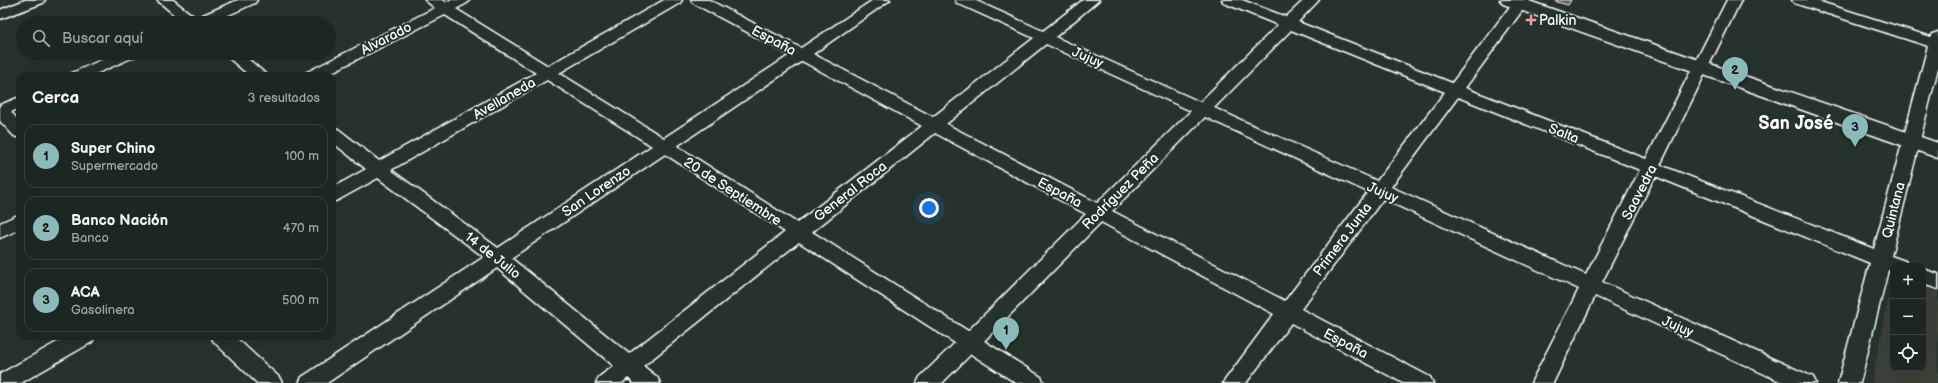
<!DOCTYPE html>
<html lang="es">
<head>
<meta charset="utf-8">
<style>
	:root { --surface:#1c2622; --page:#29322f; --text:#f1f3f6; --muted:#a0a5a5; --line:#3a4340; --accent:#8bbbb9 }
	body { margin:0; font-family:"Balsamiq Sans",sans-serif; background:var(--page); color:var(--text) }
	.controls { position:absolute; right:12px; bottom:12px; display:grid; overflow:hidden; border-radius:8px; box-shadow:0 4px 16px #0002 }
	.controls button { width:36px; height:36px; display:grid; place-items:center; padding:0; border:0; border-bottom:1px solid var(--line); background:var(--surface); color:var(--text); font:20px sans-serif }
	.you { position:absolute; left:929px; top:208px; width:14px; height:14px; margin:-10px; border:3px solid #fff; border-radius:50%; background:#1a73e8; box-shadow:0 0 0 6px #1a73e833 }
	.badge { display:grid; place-items:center; width:26px; height:26px; border-radius:50%; background:var(--accent); color:#111; font-size:13px; font-weight:700 }
	.pin { position:absolute; translate:-50% -33px; filter:drop-shadow(0 1px 2px #0008) }
	.pin::after { content:''; position:absolute; top:21px; width:14px; height:12px; background:inherit; clip-path:polygon(0 0,100% 0,50% 100%) }
	.list { margin:0; padding:0; list-style:none }
	h2 { display:flex; justify-content:space-between; align-items:center; height:52px; margin:0; padding:0 16px; font-size:17px }
	h2 small { font-size:13px; font-weight:400; color:var(--muted) }
	.list li { display:grid; grid-template-columns:26px 1fr auto; gap:12px; align-items:center; box-sizing:border-box; height:64px; margin:0 8px 8px; padding:0 8px; border:1px solid var(--line); border-radius:12px }
	.list b { display:block; font-size:15px; white-space:nowrap }
	.list p { margin:0; font-size:13px; white-space:nowrap; color:var(--muted) }
	.list em { font-size:13px; font-style:normal; color:var(--muted) }
	.icon { flex:none; width:22px; height:22px; fill:none; stroke:currentColor; stroke-width:2; stroke-linecap:round; stroke-linejoin:round }
	.map { position:relative; flex:none; width:1938px; height:383px; overflow:hidden }
	.search { position:absolute; background:var(--surface); box-shadow:0 4px 16px #0002; left:16px; top:16px; width:320px; height:44px; display:flex; align-items:center; gap:10px; box-sizing:border-box; padding:0 14px; border-radius:22px; color:var(--muted); font-size:15px }
	.panel { position:absolute; background:var(--surface); box-shadow:0 4px 16px #0002; left:16px; top:72px; width:320px; height:268px; border-radius:12px }
	.map>svg:first-child { display:block }
	.built { fill:#3b4239 }
	.lines { fill:none; stroke-linecap:round; stroke-linejoin:round }
	.minor-casing { stroke:#fff; stroke-width:3 }
	.major-casing { stroke:#fff; stroke-width:3 }
	.minor { fill:#26332d; fill-rule:evenodd }
	.major { fill:#26332d; fill-rule:evenodd }
	.wall { fill:#5e564a; stroke:#fff }
	.poi-dot { fill:#ff9aa2; stroke:#26332d; stroke-width:1.5 }
	.labels { text-anchor:middle; stroke-width:4; stroke-linejoin:round; paint-order:stroke }
	.poi-label { font-size:14px; fill:#fff; stroke:#26332d; text-anchor:start }
	.street-label { font-size:14px; fill:#fff; stroke:#26332d }
	.district-label { font-size:18px; font-weight:bold; fill:#fff; stroke:#26332d }
</style>
</head>
<body>
<div class="map">
<svg width="1938" height="383" viewBox="0 0 1938 383">
	<rect width="100%" height="100%" fill="#26332d"/>
	<filter id="ink" filterUnits="userSpaceOnUse"><feTurbulence type="fractalNoise" baseFrequency=".025" numOctaves="2"/><feDisplacementMap in="SourceGraphic" scale="8" xChannelSelector="R" yChannelSelector="G"/><feConvolveMatrix kernelMatrix="1 2 1 2 8 2 1 2 1" color-interpolation-filters="sRGB"/></filter>
	<g filter="url(#ink)">
		<!-- built -->
		<polygon class="built" points="1893,274 1893,368 1923,368 1923,286 1938,292 1938,383 1872,383"/>
		<g class="lines">
			<defs>
				<g id="minor">
					<polygon points="25,0 45,0 43,3 0,19 0,10"/>
					<polygon points="157,0 173,0 196,18 238,0 257,0 255,3 211,23 184,23"/>
					<path d="M 425,0 L 442,0 L 446,2 L 451,0 L 469,0 L 467,3 L 456,9 L 548,66 L 664,0 L 682,0 L 680,3 L 559,73 L 664,138 L 790,55 L 693,3 L 691,0 L 709,0 L 801,48 L 873,0 L 890,0 L 813,54 L 933,117 L 1034,38 L 957,3 L 955,0 L 974,0 L 1043,31 L 1083,0 L 1099,0 L 1055,37 L 1200,102 L 1278,25 L 1224,3 L 1222,0 L 1242,0 L 1286,17 L 1304,0 L 1319,0 L 1298,22 L 1452,83 L 1515,0 L 1530,0 L 1465,88 L 1646,159 L 1727,0 L 1741,0 L 1660,165 L 1874,249 L 1928,46 L 1794,3 L 1792,0 L 1814,0 L 1931,37 L 1933,34 L 1938,32 L 1938,68 L 1891,256 L 1905,261 L 1908,266 L 1893,266 L 1893,272 L 1888,270 L 1860,383 L 1838,383 L 1870,263 L 1655,176 L 1602,282 L 1813,377 L 1816,383 L 1784,383 L 1595,296 L 1553,383 L 1531,383 L 1579,289 L 1383,199 L 1301,309 L 1430,377 L 1433,383 L 1403,383 L 1291,323 L 1246,383 L 1223,383 L 1274,314 L 1101,222 L 984,341 L 1041,377 L 1044,383 L 1016,383 L 971,354 L 942,383 L 917,383 L 920,377 L 955,343 L 799,242 L 643,366 L 657,377 L 660,383 L 634,383 L 628,378 L 622,383 L 596,383 L 599,377 L 614,366 L 497,268 L 327,383 L 299,383 L 302,377 L 484,257 L 378,178 L 338,200 L 332,202 L 332,188 L 366,169 L 332,142 L 332,127 L 338,129 L 379,161 L 536,73 L 445,15 L 324,76 L 303,76 L 305,73 L 435,8 ZM 1291,30 L 1445,92 L 1377,181 L 1214,108 ZM 1046,44 L 1191,111 L 1097,203 L 946,124 ZM 802,61 L 922,126 L 797,223 L 677,146 ZM 547,80 L 652,146 L 498,248 L 391,170 ZM 1458,97 L 1640,170 L 1586,275 L 1391,187 ZM 1205,117 L 1368,192 L 1285,301 L 1112,211 ZM 935,133 L 1086,214 L 968,331 L 812,232 ZM 665,154 L 785,232 L 629,354 L 511,258 Z"/>
					<polygon points="117,53 138,53 136,56 91,76 70,76 72,73"/>
					<polygon points="223,53 241,53 268,76 250,76"/>
					<polygon points="20,97 20,108 11,112 20,122 20,138 14,136 0,121 0,105"/>
					<polygon points="20,214 20,229 0,238 0,223"/>
					<polygon points="1923,269 1938,274 1938,289 1923,284"/>
					<polygon points="68,336 95,336 92,342 21,383 0,383 0,374"/>
					<polygon points="211,336 234,336 279,377 282,383 257,383 214,342"/>
				</g>
				<polygon id="major" points="1500,0 1526,0 1938,143 1938,158 1503,4"/>
			</defs>
			<!-- minor casing -->
			<use href="#minor" class="minor-casing"/>
			<!-- major casing -->
			<use href="#major" class="major-casing"/>
			<!-- minor -->
			<use href="#minor" class="minor"/>
			<!-- major -->
			<use href="#major" class="major"/>
		</g>
		<!-- wall -->
		<polygon class="wall" points="1555,0 1571,0 1568,5 1557,2"/>
	</g>
	<!-- markers -->
	<path class="poi-dot" d="M1529 14h4v4h4v4h-4v4h-4v-4h-4v-4h4z"/>
	<g class="labels">
		<!-- poi labels -->
		<g class="poi-label">
			<text x="1539" y="25">Palkin</text>
		</g>
		<!-- street labels -->
		<g class="street-label">
			<text transform="translate(386 38) rotate(-27)" y="5">Alvarado</text>
			<text transform="translate(774 40) rotate(28)" y="5">España</text>
			<text transform="translate(1088 57) rotate(24)" y="5">Jujuy</text>
			<text transform="translate(504 98) rotate(-30)" y="5">Avellaneda</text>
			<text transform="translate(1564 133) rotate(22)" y="5">Salta</text>
			<text transform="translate(596 191) rotate(-34)" y="5">San Lorenzo</text>
			<text transform="translate(733 191) rotate(33)" y="5">20 de Septiembre</text>
			<text transform="translate(850 191) rotate(-38)" y="5">General Roca</text>
			<text transform="translate(1120 191) rotate(-45)" y="5">Rodríguez Peña</text>
			<text transform="translate(1060 192) rotate(28)" y="5">España</text>
			<text transform="translate(1383 192) rotate(24)" y="5">Jujuy</text>
			<text transform="translate(1639 192) rotate(-63)" y="5">Saavedra</text>
			<text transform="translate(1893 210) rotate(-76)" y="5">Quintana</text>
			<text transform="translate(1342 239) rotate(-53)" y="5">Primera Junta</text>
			<text transform="translate(493 255) rotate(38)" y="5">14 de Julio</text>
			<text transform="translate(1678 326) rotate(24)" y="5">Jujuy</text>
			<text transform="translate(1346 343) rotate(28)" y="5">España</text>
		</g>
		<!-- district labels -->
		<g class="district-label">
			<text x="1796" y="129">San José</text>
		</g>
	</g>
</svg>
<div class="controls">
<button>+</button>
<button>−</button>
<button><svg class="icon" aria-label="locate" viewBox="0 0 24 24"><circle cx="12" cy="12" r="6"/><path d="M12 2v4M12 18v4M2 12h4M18 12h4"/></svg></button>
</div>
<div class="you"></div>
<div class="pin badge" style="left:1006px;top:350px">1</div>
<div class="pin badge" style="left:1735px;top:90px">2</div>
<div class="pin badge" style="left:1855px;top:147px">3</div>
<div class="search"><svg class="icon" aria-label="search" viewBox="0 0 24 24"><circle cx="10" cy="10" r="6"/><path d="M15 15l6 6"/></svg>Buscar aquí</div>
<section class="panel">
<h2>Cerca<small>3 resultados</small></h2>
<ul class="list">
<li><span class="badge">1</span><div><b>Super Chino</b><p>Supermercado</p></div><em>100 m</em></li>
<li><span class="badge">2</span><div><b>Banco Nación</b><p>Banco</p></div><em>470 m</em></li>
<li><span class="badge">3</span><div><b>ACA</b><p>Gasolinera</p></div><em>500 m</em></li>
</ul>
</section>
</div>
</body>
</html>
